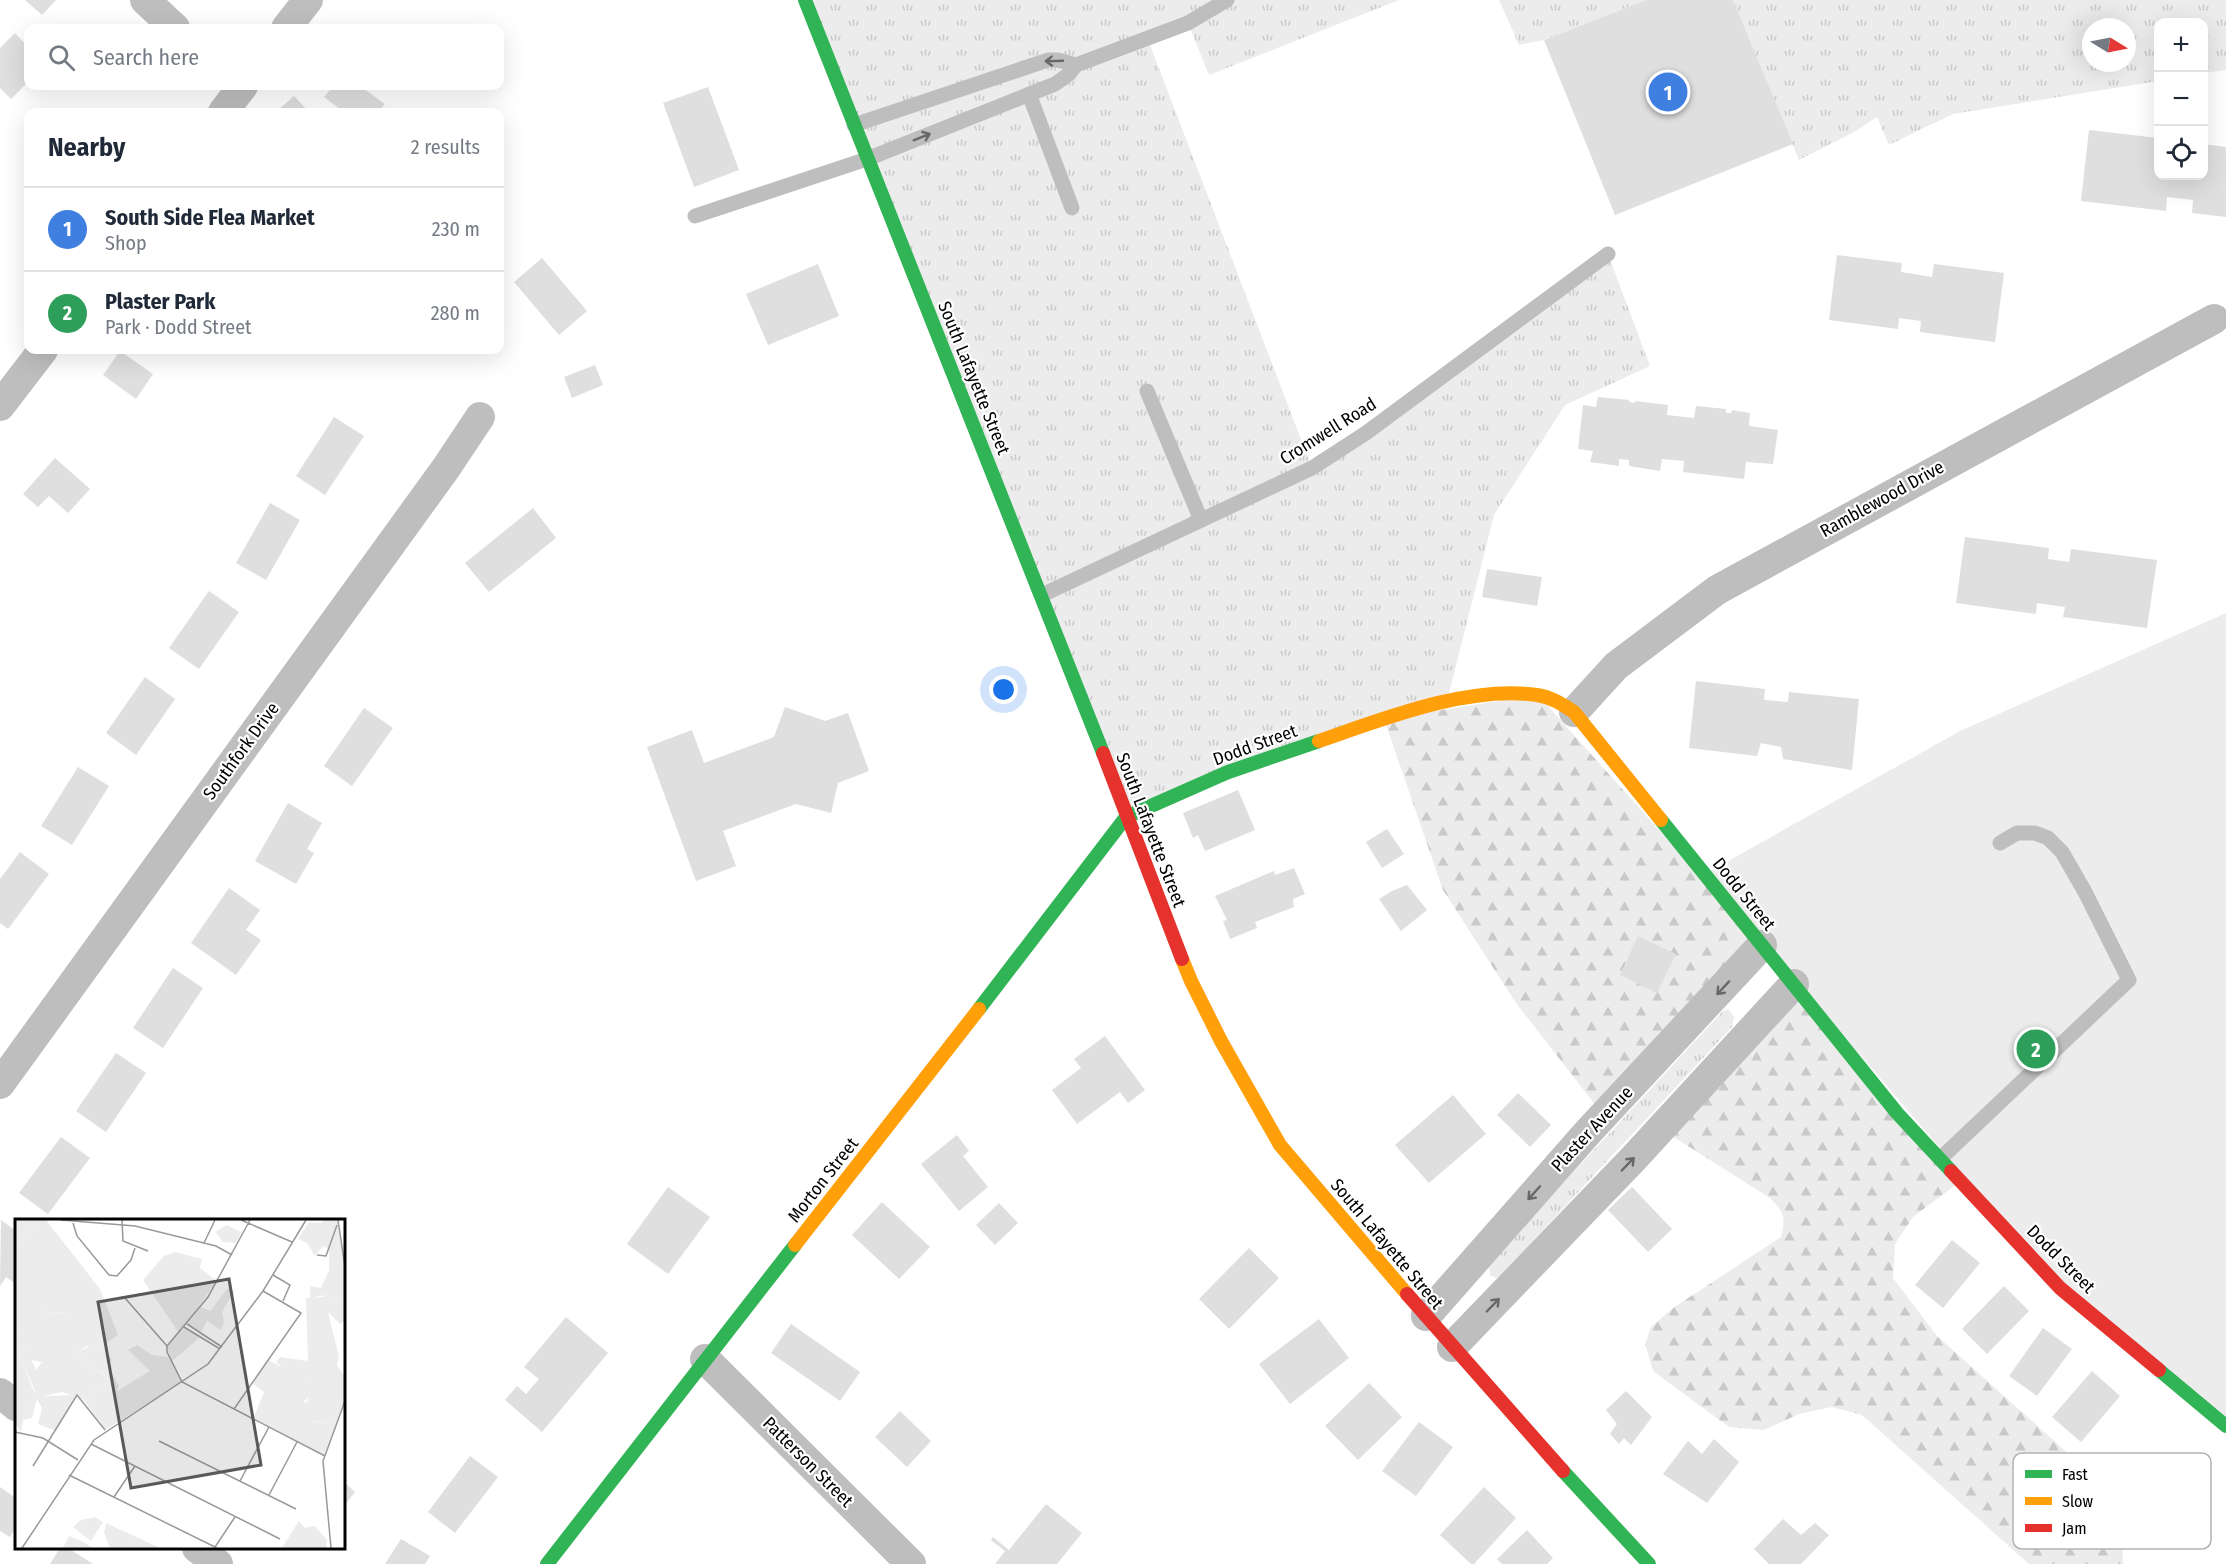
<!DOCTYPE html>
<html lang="en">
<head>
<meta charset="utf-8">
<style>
	:root { --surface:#fff; --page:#f6f6f7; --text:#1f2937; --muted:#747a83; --line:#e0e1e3; --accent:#111827 }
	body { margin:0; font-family:"Fira Sans Condensed",sans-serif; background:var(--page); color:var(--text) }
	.controls { position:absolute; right:18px; top:18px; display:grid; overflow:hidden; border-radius:12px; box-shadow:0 6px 24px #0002 }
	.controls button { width:54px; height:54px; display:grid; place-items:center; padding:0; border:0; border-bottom:2px solid var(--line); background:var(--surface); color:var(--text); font:30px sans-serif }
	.compass { position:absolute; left:2082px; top:18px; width:54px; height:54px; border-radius:50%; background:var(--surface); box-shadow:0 6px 24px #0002; rotate:100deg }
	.you { position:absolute; left:1004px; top:690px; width:21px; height:21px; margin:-15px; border:4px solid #fff; border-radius:50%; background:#1a73e8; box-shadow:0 0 0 9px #1a73e833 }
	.badge { display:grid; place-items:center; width:39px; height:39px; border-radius:50%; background:var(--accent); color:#fff; font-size:20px; font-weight:700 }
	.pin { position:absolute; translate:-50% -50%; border:3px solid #fff; box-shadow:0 2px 6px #0006 }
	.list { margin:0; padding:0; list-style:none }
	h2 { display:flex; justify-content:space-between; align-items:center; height:78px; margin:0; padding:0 24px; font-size:26px }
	h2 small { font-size:20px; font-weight:400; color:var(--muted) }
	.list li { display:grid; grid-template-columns:39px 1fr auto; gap:18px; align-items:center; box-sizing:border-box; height:84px; padding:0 24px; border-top:2px solid var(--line) }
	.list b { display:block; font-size:22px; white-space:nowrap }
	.list p { margin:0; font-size:20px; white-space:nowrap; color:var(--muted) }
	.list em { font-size:20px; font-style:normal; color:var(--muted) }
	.icon { flex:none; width:33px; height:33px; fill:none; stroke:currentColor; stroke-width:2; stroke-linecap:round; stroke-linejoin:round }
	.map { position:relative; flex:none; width:2226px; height:1564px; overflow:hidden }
	.search { position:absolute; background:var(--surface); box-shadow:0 6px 24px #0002; left:24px; top:24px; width:480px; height:66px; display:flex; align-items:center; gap:15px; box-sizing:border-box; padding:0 21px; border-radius:12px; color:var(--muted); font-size:22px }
	.panel { position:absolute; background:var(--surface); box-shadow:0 6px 24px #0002; left:24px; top:108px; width:480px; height:246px; border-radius:12px }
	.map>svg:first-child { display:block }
	.grass { fill:url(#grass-tufts); fill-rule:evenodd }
	.forest { fill:url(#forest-firs) }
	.park { fill:#ececec }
	.building { fill:#dfdfdf }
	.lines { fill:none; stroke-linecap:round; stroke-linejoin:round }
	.lane { stroke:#bebebe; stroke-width:15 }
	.street { stroke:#bebebe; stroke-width:30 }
	.fast { stroke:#30b455; stroke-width:14 }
	.slow { stroke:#ff9f0a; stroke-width:14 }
	.jam { stroke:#e5322d; stroke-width:14 }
	.oneway { stroke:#686868 }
	.labels { text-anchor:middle; stroke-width:4.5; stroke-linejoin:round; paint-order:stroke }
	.street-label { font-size:18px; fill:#000; stroke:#fff }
	.inset-road { fill:none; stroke:#999; stroke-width:1.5 }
	.view { fill:#595959; fill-opacity:0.15; stroke:#595959; stroke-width:3 }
	.inset-edge { fill:none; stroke:#000; stroke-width:3 }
	.key { fill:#fff; stroke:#b2b2b2; stroke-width:1.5 }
	.key-label { font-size:16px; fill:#000 }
</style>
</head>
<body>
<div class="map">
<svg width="2226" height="1564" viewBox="0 0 2226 1564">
	<defs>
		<pattern id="grass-tufts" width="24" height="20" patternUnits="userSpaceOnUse" patternTransform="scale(1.5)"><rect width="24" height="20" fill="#ececec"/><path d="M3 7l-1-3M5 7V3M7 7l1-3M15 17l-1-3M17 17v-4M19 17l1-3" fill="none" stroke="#c9c9c9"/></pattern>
		<pattern id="forest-firs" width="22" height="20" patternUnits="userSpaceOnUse" patternTransform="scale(1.5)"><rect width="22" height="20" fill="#ececec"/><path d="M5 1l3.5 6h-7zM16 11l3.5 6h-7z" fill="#c9c9c9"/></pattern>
	</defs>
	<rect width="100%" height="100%" fill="#fff"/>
	<!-- grass -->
	<g class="grass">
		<polygon points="805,0 1399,0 1209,75 1188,23 1147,37 1312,468 1608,254 1650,366 1565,405 1494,515 1447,701 1126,817"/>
		<polygon points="1499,0 1646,0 1544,40 1519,45"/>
		<path d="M 1733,0 L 2226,0 L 2226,70 L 2204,73 L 2204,22 L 2158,22 L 2158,81 L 1953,114 L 1889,145 L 1877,117 L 1854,132 L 1799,160 ZM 2091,27 L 2127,27 L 2127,63 L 2091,63 Z"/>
		<polygon points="1728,1009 1734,1017 1732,1027 1500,1276 1496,1278 1490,1275 1489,1263 1723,1011"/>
	</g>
	<!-- forest -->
	<g class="forest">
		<polygon points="1538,695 1762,945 1604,1116 1516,1003 1443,890 1384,719"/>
		<path d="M 1794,984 L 1961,1181 L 1913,1217 L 1895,1244 L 1893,1278 L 1937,1336 L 2090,1473 L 2122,1539 L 2123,1564 L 2029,1564 L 1862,1415 L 1832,1407 L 1799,1414 L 1764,1430 L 1729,1427 L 1653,1371 L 1645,1344 L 1651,1327 L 1673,1308 L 1781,1237 C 1786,1217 1784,1213 1770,1198 L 1661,1129 Z"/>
	</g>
	<!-- park -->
	<polygon class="park" points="2226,613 2226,1420 2060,1288 1705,874 1960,731"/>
	<!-- building -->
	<g class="building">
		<polygon points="25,0 56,0 42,15"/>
		<polygon points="1646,0 1733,0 1793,144 1615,215 1544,40"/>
		<polygon points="15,33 28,47 28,82 11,99 0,88 0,48"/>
		<polygon points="333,86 360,86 385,104 378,112 344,112 324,97"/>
		<polygon points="708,87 739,170 694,187 663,103"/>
		<polygon points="294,96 309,112 276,112"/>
		<polygon points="2089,130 2158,138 2158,176 2204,176 2204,144 2226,147 2226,217 2192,213 2193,200 2167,197 2166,211 2081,201"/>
		<polygon points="1837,255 1902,263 1901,272 1932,277 1934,264 2004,273 1995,342 1920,332 1921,321 1899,318 1898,329 1829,320"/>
		<polygon points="542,258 587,311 559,335 514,282"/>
		<polygon points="818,264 839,316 768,345 746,294"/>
		<polygon points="120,351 153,374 136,399 103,375"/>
		<polygon points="595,365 603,385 572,398 564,377"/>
		<polygon points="1598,397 1629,400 1629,402 1635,403 1635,401 1668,405 1667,415 1694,418 1696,406 1726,409 1726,413 1731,413 1732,410 1750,413 1749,426 1778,430 1773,464 1746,462 1744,479 1683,472 1684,461 1662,459 1660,471 1629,466 1629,460 1619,459 1619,466 1590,462 1593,451 1578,449 1583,405 1596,407"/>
		<polygon points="334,417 364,436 325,495 296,476"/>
		<polygon points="55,458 90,489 68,513 49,496 38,507 23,494"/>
		<polygon points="270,503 300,520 266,580 236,563"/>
		<polygon points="533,508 556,538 489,592 465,563"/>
		<polygon points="1965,537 2049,548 2048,559 2069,562 2071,549 2157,560 2147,628 2063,617 2065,607 2037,603 2036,614 1956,603"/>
		<polygon points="1487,569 1542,577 1537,606 1482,597"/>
		<polygon points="209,591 239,612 199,669 169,648"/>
		<polygon points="145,677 175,699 136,755 106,733"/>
		<polygon points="1696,681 1765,689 1764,700 1788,702 1789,692 1859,699 1852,770 1783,759 1781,747 1761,743 1757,756 1689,748"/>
		<polygon points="785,707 825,721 848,713 869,771 838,783 831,813 796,804 723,831 736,866 696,881 647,747 692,730 704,763 774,737"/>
		<polygon points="364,708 393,728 352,786 324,766"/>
		<polygon points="78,767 109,786 72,845 41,826"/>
		<polygon points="1238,790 1255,830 1205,851 1198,835 1193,838 1183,813"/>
		<polygon points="288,803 322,823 307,849 314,853 296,884 255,861"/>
		<polygon points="1387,829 1404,854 1382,868 1366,842"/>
		<polygon points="20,852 49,874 8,929 0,923 0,879"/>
		<polygon points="1294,868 1305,894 1293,899 1294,907 1255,922 1257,928 1230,939 1223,921 1227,920 1215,896 1274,871 1275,875"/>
		<polygon points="1407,885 1427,910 1401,931 1379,899 1392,891"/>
		<polygon points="229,888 260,910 246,930 261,940 236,975 191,943"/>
		<polygon points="1638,936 1676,954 1657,993 1620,975"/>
		<polygon points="173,968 203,988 163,1048 133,1028"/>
		<polygon points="1105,1036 1145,1090 1128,1103 1120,1092 1077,1124 1052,1090 1081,1068 1074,1059"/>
		<polygon points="116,1053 146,1073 106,1132 76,1111"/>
		<polygon points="1518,1093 1551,1125 1530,1147 1497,1115"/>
		<polygon points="1453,1095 1486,1134 1429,1183 1395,1145"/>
		<polygon points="957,1135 969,1151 963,1156 988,1187 959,1211 921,1164"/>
		<polygon points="61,1137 90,1158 48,1214 19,1193"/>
		<polygon points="668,1187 710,1217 668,1274 627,1244"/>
		<polygon points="1632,1187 1672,1229 1648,1252 1608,1210"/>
		<polygon points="882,1202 930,1247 899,1279 852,1235"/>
		<polygon points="999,1203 1018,1223 995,1245 976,1225"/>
		<polygon points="1,1220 16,1231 16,1284 6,1277 0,1286"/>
		<polygon points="1952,1240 1980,1263 1943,1308 1915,1285"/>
		<polygon points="1249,1248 1279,1278 1229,1329 1199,1299"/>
		<polygon points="2004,1286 2029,1311 1987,1354 1962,1329"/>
		<polygon points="566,1317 608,1353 542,1432 505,1400 517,1386 526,1394 539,1379 524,1367"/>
		<polygon points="1319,1319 1349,1358 1290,1404 1259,1364"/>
		<polygon points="791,1324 860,1372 840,1401 771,1353"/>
		<polygon points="2043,1328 2072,1349 2037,1396 2009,1376"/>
		<polygon points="2092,1371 2120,1396 2081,1442 2052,1417"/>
		<polygon points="1369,1383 1402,1417 1358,1460 1325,1426"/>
		<polygon points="1626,1391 1652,1417 1631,1445 1624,1438 1619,1444 1610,1434 1617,1424 1606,1410"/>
		<polygon points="900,1411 931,1441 907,1467 875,1437"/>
		<polygon points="1419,1422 1453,1447 1416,1496 1382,1471"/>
		<polygon points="1714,1439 1739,1462 1707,1503 1663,1474 1688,1441 1702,1454"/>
		<polygon points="470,1456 498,1477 455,1533 428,1512"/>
		<polygon points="344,1482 355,1492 344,1506"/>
		<polygon points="0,1487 16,1498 16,1527 10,1537 0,1531"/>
		<polygon points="1484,1487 1516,1518 1474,1564 1471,1564 1440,1535"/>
		<polygon points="1046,1504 1082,1533 1057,1564 995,1564 1005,1551 991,1540 993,1537 1009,1550"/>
		<polygon points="1783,1519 1801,1535 1815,1523 1829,1535 1801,1564 1769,1564 1754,1549"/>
		<polygon points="1527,1530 1553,1558 1547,1564 1502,1564 1497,1559"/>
		<polygon points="401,1539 430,1556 425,1564 385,1564"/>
		<polygon points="60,1548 68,1548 93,1564 50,1564"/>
	</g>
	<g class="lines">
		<!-- lane -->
		<g class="lane">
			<polyline points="1076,65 1188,23 1227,0"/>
			<polyline points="1029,94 1072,208"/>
			<polyline points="695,216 867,159 1055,84 1069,74 1076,65 1058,60 1048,60 854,125"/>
			<polyline points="1147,391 1201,520"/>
			<polyline points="1042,595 1312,468 1366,433 1608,254"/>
			<polyline points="1940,1159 2129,980 2085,892 2062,852 2048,838 2035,833 2017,833 2000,843"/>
		</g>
		<!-- street -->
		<g class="street">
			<polyline points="145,0 175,28"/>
			<polyline points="286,28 308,0"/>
			<polyline points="223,112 243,86"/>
			<polyline points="0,406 43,350"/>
			<polyline points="1574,712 1616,666 1717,590 2214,319"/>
			<polyline points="0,1084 446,468 480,417"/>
			<polyline points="1426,1316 1588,1132 1762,945"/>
			<polyline points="1452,1347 1633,1159 1794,984"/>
			<polyline points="705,1359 911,1564"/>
			<polyline points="0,1393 16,1406"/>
			<polyline points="197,1548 218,1564"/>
		</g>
		<!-- fast -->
		<g class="fast">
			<polyline points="805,0 1103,753"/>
			<polyline points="1661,820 1897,1113 1951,1171"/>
			<polyline points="979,1009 1126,817 1228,772 1319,741"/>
			<polyline points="2159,1370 2226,1426"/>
			<polyline points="1563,1471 1649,1564"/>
			<polyline points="547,1564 795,1245"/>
		</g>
		<!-- slow -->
		<g class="slow">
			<path d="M 1319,741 C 1383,719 1468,685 1537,695 C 1551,697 1562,704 1574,712 L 1661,820"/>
			<polyline points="1182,959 1191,981 1221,1041 1280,1145 1407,1294"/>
			<polyline points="795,1245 979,1009"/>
		</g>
		<!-- jam -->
		<g class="jam">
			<polyline points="1103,753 1182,959"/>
			<polyline points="1951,1171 2060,1288 2159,1370"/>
			<polyline points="1407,1294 1563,1471"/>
		</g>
	</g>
	<!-- one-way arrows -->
	<defs><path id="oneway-shaft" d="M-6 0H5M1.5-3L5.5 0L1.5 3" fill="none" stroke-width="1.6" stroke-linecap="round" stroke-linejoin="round" transform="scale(1.5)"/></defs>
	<g class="oneway">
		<use href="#oneway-shaft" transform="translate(1054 61) rotate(178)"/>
		<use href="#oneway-shaft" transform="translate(922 137) rotate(-22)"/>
		<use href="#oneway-shaft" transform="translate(1723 988) rotate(133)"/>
		<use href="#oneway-shaft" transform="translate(1628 1164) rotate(-46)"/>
		<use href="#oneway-shaft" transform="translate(1534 1193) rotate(132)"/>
		<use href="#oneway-shaft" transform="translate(1493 1305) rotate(-46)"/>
	</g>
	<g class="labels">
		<!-- street labels -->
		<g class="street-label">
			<text transform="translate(974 378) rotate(68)" y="6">South Lafayette Street</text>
			<text transform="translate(1328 431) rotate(-32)" y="6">Cromwell Road</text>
			<text transform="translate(1882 499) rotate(-29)" y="6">Ramblewood Drive</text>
			<text transform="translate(1255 745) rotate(-20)" y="6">Dodd Street</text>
			<text transform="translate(241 751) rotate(-54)" y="6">Southfork Drive</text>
			<text transform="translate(1151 830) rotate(69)" y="6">South Lafayette Street</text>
			<text transform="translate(1744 894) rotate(51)" y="6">Dodd Street</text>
			<text transform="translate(1592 1129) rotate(-47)" y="6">Plaster Avenue</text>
			<text transform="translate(823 1180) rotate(-52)" y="6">Morton Street</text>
			<text transform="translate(1387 1244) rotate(50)" y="6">South Lafayette Street</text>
			<text transform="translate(2061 1259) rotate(45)" y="6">Dodd Street</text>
			<text transform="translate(808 1462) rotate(45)" y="6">Patterson Street</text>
		</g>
	</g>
	<!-- overview -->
	<g transform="translate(15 1219)">
		<rect width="330" height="330" fill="#fff"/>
		<path d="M 21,1 L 31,1 L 85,70 L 103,116 L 88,126 L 97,141 L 92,146 L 104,167 L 102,172 L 135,152 L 113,131 L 122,126 L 137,136 L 153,138 L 167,163 L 90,211 L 68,180 L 95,163 L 86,152 L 79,153 L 73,145 L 67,145 L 63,133 L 74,128 L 51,93 L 31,94 L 0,78 L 0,28 ZM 308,1 L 323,1 L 330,48 L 330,85 L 310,76 L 295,79 L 295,67 L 306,69 L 314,51 L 314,30 L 308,27 L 300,37 L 292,24 L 283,20 L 294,3 L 306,4 ZM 0,103 L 28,167 L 28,177 L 62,176 L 41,212 L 23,205 L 27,189 L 22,180 L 17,199 L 8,201 L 11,183 L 20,172 L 0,126 ZM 253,141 L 290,160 L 288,169 L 293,178 L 289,183 L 299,202 L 310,205 L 312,200 L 322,202 L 310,237 L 238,200 L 249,173 L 237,164 Z" fill="#ececec"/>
		<path d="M 0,1 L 21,1 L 0,28 ZM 212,6 L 226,13 L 221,24 L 208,23 L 200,13 ZM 319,54 L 320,81 L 330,85 L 330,102 L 325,105 L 313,93 L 324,138 L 322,146 L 330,158 L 330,182 L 322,202 L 312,200 L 309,205 L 296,200 L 287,187 L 293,181 L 287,168 L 290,160 L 279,159 L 261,143 L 265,138 L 293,142 L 291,79 L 309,78 L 312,55 ZM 213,69 L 219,72 L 207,93 L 209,103 L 206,111 L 192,102 L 186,113 L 172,105 L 186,88 L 195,92 ZM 1,77 L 31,94 L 53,93 L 75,125 L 63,133 L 67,145 L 73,145 L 79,153 L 85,152 L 95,163 L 68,180 L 47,173 L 28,177 L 21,151 L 27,143 L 16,141 L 0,103 ZM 169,108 L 185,118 L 156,143 L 152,127 ZM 0,126 L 20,175 L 11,183 L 6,213 L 0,204 ZM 284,302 L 290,309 L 300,307 L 312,321 L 311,329 L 267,329 ZM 91,304 L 145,329 L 95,329 L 89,314 Z" fill="#ececec"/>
		<path d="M 160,33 L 187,40 L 185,49 L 202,62 L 164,114 L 128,61 L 149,37 ZM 80,298 L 88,303 L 76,322 L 58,308 L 66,301 ZM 54,317 L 64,321 L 78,329 L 48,329 Z" fill="#ececec"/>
		<path class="inset-road" d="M 46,1 L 120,7 L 201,27 L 217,36M 107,1 L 108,22 L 133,32M 226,1 L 277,23M 235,1 L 193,78 L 152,127 L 152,133 L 167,163 L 310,237M 323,1 L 330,48M 58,4 L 62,17 L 94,56 L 102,57 L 116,41 L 120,29M 189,24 L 200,1M 302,36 L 311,37 L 322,6M 258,56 L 275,66 L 268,82M 110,79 L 152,127M 172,105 L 207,128M 169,108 L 205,130M 219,190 L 286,94 L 248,72M 0,213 L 28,219 L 63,241M 144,222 L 281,290M 76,225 L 265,320M 18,247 L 62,176 L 90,211M 54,256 L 202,329M 225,262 L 254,208M 254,276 L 282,223M 99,278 L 120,247M 200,328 L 220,298M 7,329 L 79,221 L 193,145 L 248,72 L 291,1M 316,329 L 308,242 L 330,182"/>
		<path class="view" d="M 214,60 L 246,246 L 116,269 L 83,83 Z"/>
		<rect width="330" height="330" class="inset-edge"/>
	</g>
	<!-- legend -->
	<rect x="2013" y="1453" width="198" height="96" rx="9" class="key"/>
	<rect x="2025" y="1470" width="27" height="8" fill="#30b455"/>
	<rect x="2025" y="1497" width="27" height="8" fill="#ff9f0a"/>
	<rect x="2025" y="1524" width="27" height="8" fill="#e5322d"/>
	<g class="key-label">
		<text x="2062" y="1480">Fast</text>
		<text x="2062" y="1507">Slow</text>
		<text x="2062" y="1534">Jam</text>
	</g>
</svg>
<div class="controls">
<button>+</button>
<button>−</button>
<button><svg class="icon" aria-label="locate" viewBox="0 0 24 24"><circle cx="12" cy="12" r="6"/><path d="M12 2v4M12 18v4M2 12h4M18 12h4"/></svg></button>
</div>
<svg class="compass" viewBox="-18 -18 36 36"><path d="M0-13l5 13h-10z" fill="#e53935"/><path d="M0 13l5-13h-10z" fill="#747a83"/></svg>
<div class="you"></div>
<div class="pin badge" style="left:1668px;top:92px;background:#3f7fe0">1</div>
<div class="pin badge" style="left:2036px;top:1049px;background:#2e9e5b">2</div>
<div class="search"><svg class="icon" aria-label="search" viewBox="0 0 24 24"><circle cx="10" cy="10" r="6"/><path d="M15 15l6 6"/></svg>Search here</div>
<section class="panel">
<h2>Nearby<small>2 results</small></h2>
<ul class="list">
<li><span class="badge" style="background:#3f7fe0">1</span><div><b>South Side Flea Market</b><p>Shop</p></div><em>230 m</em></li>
<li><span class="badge" style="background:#2e9e5b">2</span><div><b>Plaster Park</b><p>Park · Dodd Street</p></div><em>280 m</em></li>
</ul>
</section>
</div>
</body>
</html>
